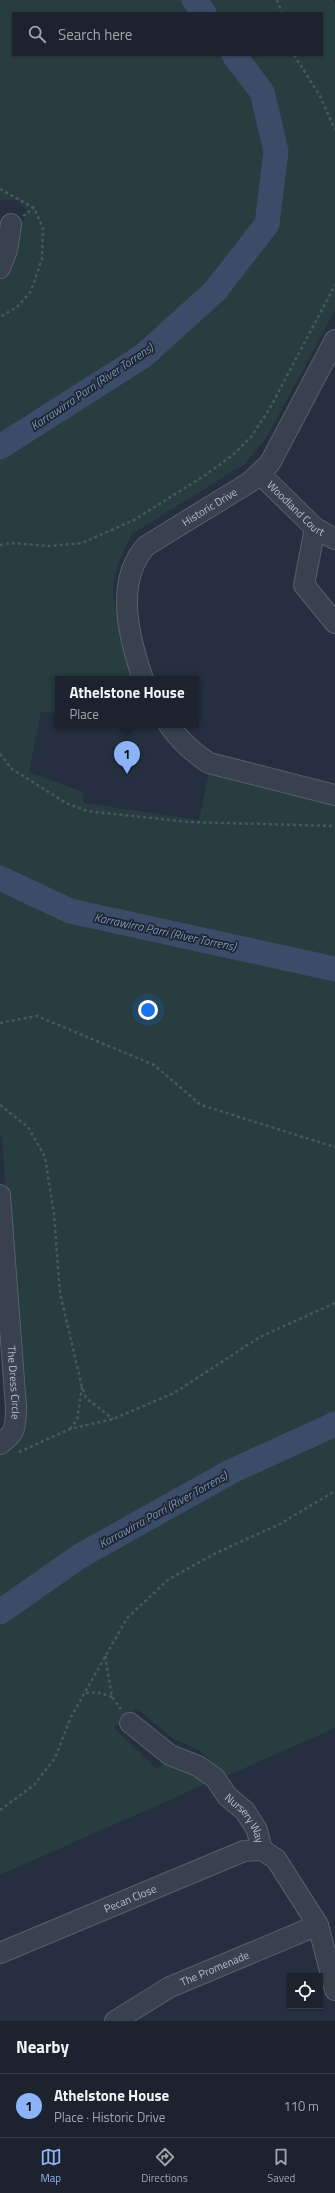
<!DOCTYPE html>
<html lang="en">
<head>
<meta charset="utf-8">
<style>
	:root { --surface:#1c232f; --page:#292f3b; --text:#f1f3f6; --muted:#a0a4aa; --line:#3a404b; --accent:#8cb3f8 }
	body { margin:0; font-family:"Titillium Web",sans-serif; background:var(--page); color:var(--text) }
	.controls { position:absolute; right:12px; bottom:12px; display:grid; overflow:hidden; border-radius:0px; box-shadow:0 1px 3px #0004 }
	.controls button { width:36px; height:36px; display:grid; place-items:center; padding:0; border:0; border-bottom:1px solid var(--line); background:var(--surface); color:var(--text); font:20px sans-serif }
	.you { position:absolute; left:148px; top:1010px; width:14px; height:14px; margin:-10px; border:3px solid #fff; border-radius:50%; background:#1a73e8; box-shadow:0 0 0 6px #1a73e833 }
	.badge { display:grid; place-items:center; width:26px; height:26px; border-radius:50%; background:var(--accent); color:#111; font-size:13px; font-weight:700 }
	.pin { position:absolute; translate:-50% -33px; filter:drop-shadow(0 1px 2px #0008) }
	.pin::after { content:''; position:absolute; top:21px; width:14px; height:12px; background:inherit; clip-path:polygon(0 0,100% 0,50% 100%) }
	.popup { position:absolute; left:55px; top:676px; width:144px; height:52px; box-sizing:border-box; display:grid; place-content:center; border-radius:0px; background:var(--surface); filter:drop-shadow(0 1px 3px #0005); font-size:13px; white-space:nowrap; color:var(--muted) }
	.popup b { font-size:15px; color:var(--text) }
	.popup::after { content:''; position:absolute; left:50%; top:100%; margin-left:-8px; border:8px solid transparent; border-top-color:var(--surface) }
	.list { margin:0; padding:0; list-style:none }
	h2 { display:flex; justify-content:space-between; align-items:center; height:52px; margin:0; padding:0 16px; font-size:17px }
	h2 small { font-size:13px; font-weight:400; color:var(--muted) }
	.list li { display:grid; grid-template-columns:26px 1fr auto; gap:12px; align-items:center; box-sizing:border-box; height:64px; padding:0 16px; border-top:1px solid var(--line) }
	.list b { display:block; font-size:15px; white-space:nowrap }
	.list p { margin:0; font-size:13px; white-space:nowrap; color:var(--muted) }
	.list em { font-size:13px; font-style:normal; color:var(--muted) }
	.icon { flex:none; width:22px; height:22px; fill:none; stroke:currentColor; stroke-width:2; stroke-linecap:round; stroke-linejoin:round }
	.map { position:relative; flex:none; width:335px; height:2021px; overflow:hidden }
	.search { position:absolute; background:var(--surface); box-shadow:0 1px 3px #0004; left:12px; right:12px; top:12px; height:44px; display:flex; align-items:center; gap:10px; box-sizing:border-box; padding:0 14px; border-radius:0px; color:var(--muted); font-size:15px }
	.sheet { height:116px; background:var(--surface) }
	nav { display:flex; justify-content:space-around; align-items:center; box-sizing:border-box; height:56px; border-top:1px solid var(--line); background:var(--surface); font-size:11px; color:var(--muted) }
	nav a { display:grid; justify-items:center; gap:2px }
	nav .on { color:var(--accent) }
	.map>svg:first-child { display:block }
	.green { fill:#273d40; fill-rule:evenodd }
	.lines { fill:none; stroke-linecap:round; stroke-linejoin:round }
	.river { stroke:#3a4c68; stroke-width:25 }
	.minor-casing { stroke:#575f6d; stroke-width:22 }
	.path { stroke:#455a5d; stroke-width:2.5; stroke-dasharray:3 3; stroke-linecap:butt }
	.minor { stroke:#39414f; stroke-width:20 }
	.labels { text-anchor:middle; stroke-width:3.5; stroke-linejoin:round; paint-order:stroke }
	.street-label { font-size:11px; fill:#b5bdca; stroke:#1e2634 }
	.water-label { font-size:12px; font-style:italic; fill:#7c92b2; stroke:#1e2634 }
</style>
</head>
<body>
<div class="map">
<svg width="335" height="2021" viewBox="0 0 335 2021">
	<rect width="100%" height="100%" fill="#252f3f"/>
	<!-- green -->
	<path class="green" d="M 0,0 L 333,0 L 335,3 L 335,310 L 267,437 L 245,464 L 132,534 C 125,548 117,564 114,580 C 111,603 125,657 135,679 L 58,679 L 58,713 L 41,712 L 29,772 L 83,792 L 84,803 L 199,820 L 210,766 L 335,797 L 335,1728 L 227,1776 L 200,1751 L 174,1739 L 136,1708 L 114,1728 L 157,1769 L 167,1761 L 195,1773 L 208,1783 L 0,1875 L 0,1448 L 21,1429 L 2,1138 L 0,1135 L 0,280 L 17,246 L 26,209 L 17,200 L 0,200 ZM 13,13 L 322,13 L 322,55 L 13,55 Z"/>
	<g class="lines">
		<!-- river -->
		<g class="river">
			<polyline points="194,0 204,13"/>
			<polyline points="0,447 143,356 215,291 267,224 276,151 262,92 234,55"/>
			<polyline points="0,878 70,911 335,969"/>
			<polyline points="0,1612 80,1556 230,1472 335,1424"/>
		</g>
		<defs>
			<g id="minor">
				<polyline points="0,268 7,250 11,224"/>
				<path id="s1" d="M 260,474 L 315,528 L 335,539"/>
				<polyline points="315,528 304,585 335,623"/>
				<path id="s2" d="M 143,679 C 129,638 114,582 146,546 L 250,482 L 270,463 L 335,340"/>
				<path d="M 169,725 C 180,741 192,752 209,763 L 335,795"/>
				<path id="s3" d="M 0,1195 L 16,1407 C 15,1427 17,1432 0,1444"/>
				<path id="s4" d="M 130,1723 L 170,1755 L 198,1766 L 215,1778 L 227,1796 L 245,1811 L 257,1830 L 262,1850 L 276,1859 L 318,1925 L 335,1990"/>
				<path id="s5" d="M 0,1953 L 244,1851 L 262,1850"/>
				<path id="s6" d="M 115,2021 L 170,1987 L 318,1925"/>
			</g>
		</defs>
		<!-- minor casing -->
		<use href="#minor" class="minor-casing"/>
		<!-- path -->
		<g class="path">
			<polyline points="277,0 282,13"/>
			<polyline points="294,55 320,96 335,130"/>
			<polyline points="0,189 34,208 43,228 42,259 31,291 17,307 0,317"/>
			<polyline points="23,216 34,208"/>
			<polyline points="0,545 10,543 50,546 82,543 134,520 207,474 234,454 251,437 270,408 335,285"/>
			<polyline points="0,754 12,769 66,803 87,811 188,822 335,826"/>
			<polyline points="0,1023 37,1016 154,1065 201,1105 335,1147"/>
			<polyline points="0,1105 28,1127 45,1157 54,1214 60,1293 82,1387 86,1398 113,1419"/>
			<polyline points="70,1429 77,1420 82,1387"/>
			<polyline points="19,1452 70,1429 113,1419 174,1393 260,1337 335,1303"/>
			<polyline points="105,1656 112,1697 121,1709"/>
			<polyline points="86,1693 97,1692 112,1697"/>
			<polyline points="0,1810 34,1785 55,1758 71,1717 127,1618 169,1579 218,1552 280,1524 335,1491"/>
		</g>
		<!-- minor -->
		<use href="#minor" class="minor"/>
	</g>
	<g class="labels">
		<!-- street labels -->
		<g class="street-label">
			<text dy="4" stroke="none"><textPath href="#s2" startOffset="214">Historic Drive</textPath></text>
			<text dy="4" stroke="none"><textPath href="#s1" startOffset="50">Woodland Court</textPath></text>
			<text dy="4" stroke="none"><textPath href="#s3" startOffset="188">The Dress Circle</textPath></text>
			<text dy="4" stroke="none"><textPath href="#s4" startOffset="153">Nursery Way</textPath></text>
			<text dy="4" stroke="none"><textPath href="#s5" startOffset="141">Pecan Close</textPath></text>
			<text dy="4" stroke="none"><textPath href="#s6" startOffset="113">The Promenade</textPath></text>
		</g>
		<!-- water labels -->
		<g class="water-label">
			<text transform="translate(92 387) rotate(-34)" y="4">Karrawirra Parri (River Torrens)</text>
			<text transform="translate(165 932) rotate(12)" y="4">Karrawirra Parri (River Torrens)</text>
			<text transform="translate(163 1510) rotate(-29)" y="4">Karrawirra Parri (River Torrens)</text>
		</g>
	</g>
</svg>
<div class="controls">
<button><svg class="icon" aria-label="locate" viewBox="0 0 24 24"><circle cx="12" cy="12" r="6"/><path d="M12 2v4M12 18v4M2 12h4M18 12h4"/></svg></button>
</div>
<div class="you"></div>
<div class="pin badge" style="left:127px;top:774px">1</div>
<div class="popup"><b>Athelstone House</b>Place</div>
<div class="search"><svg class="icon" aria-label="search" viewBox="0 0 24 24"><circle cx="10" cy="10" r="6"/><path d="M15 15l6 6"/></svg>Search here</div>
</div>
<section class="sheet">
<h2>Nearby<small></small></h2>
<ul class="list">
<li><span class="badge">1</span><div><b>Athelstone House</b><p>Place · Historic Drive</p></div><em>110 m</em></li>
</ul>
</section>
<nav>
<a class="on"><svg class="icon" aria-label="map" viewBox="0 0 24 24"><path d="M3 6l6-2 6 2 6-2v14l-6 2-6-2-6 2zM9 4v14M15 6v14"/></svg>Map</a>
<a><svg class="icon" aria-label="directions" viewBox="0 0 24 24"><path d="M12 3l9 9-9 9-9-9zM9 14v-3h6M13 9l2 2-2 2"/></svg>Directions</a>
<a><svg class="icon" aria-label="saved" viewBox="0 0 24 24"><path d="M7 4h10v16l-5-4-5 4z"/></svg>Saved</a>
</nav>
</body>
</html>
